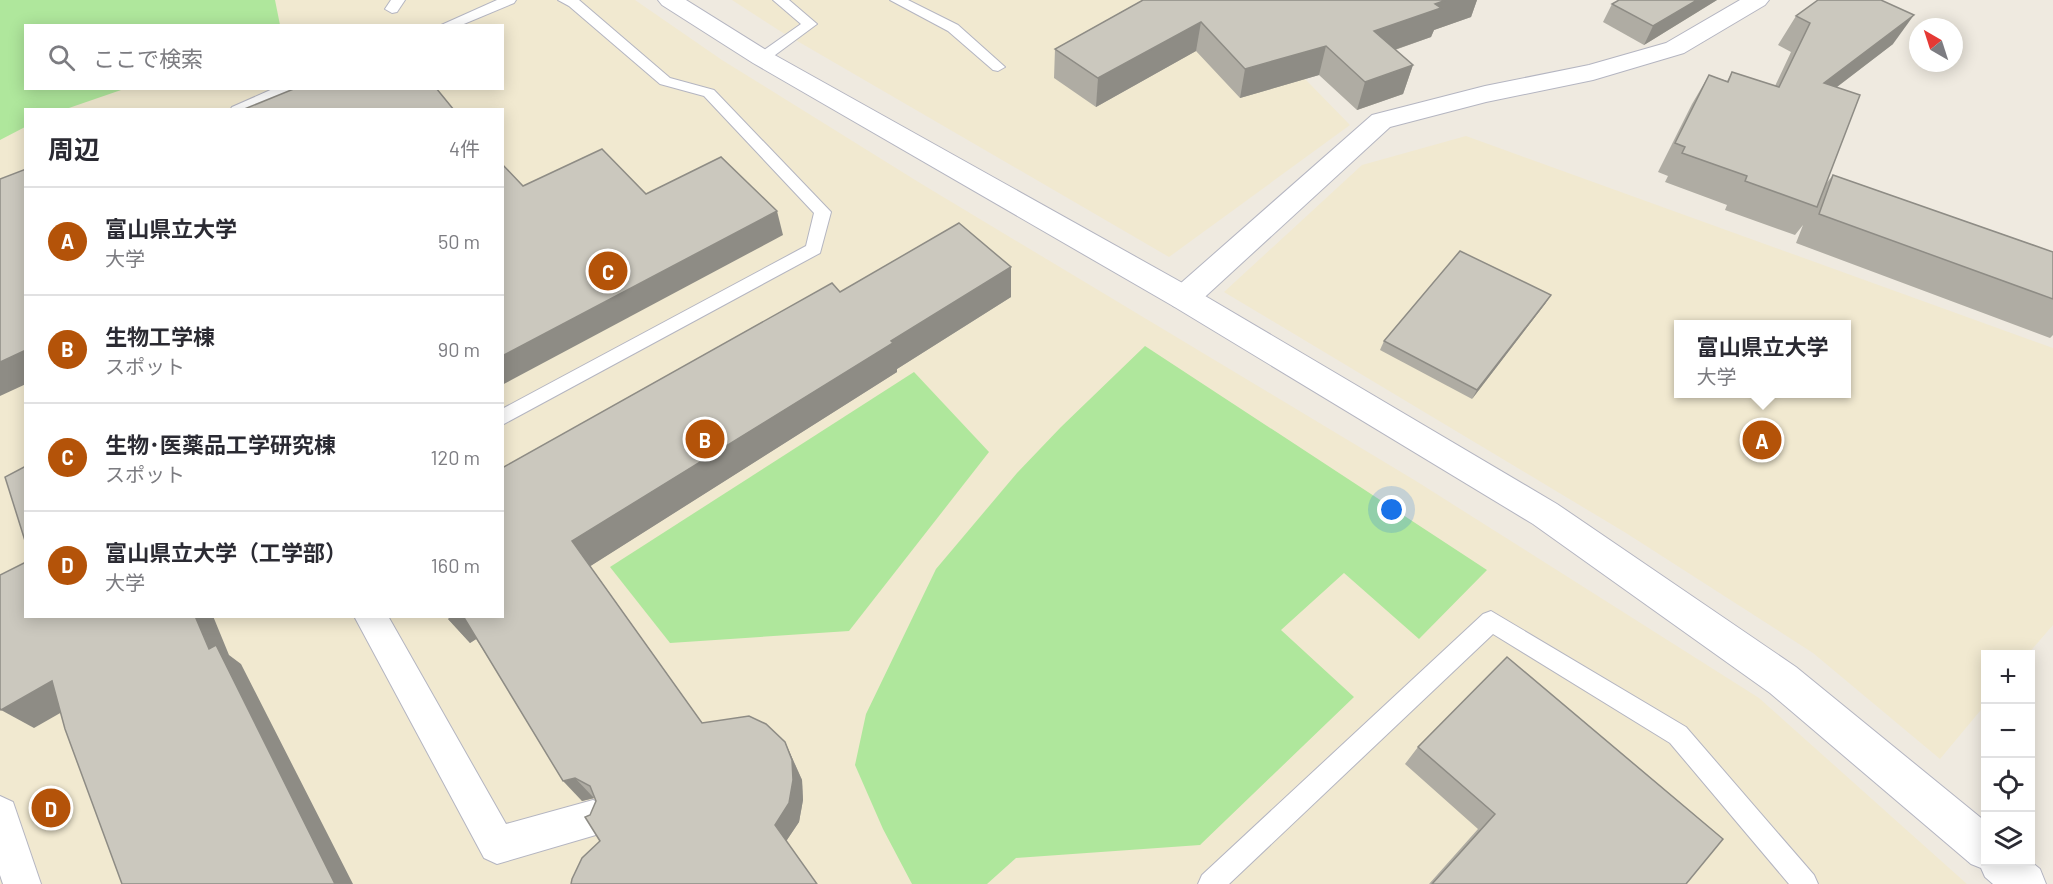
<!DOCTYPE html>
<html lang="ja">
<head>
<meta charset="utf-8">
<style>
	:root { --surface:#fff; --page:#f7f7f7; --text:#2b2b33; --muted:#7c7c81; --line:#e1e1e2; --accent:#b45309 }
	body { margin:0; font-family:Barlow,"Noto Sans JP",sans-serif; background:var(--page); color:var(--text) }
	.controls { position:absolute; right:18px; bottom:18px; display:grid; overflow:hidden; border-radius:0px; box-shadow:0 3px 15px #0003 }
	.controls button { width:54px; height:54px; display:grid; place-items:center; padding:0; border:0; border-bottom:2px solid var(--line); background:var(--surface); color:var(--text); font:30px sans-serif }
	.compass { position:absolute; left:1909px; top:18px; width:54px; height:54px; border-radius:50%; background:var(--surface); box-shadow:0 3px 15px #0003; rotate:321deg }
	.you { position:absolute; left:1392px; top:510px; width:21px; height:21px; margin:-15px; border:4px solid #fff; border-radius:50%; background:#1a73e8; box-shadow:0 0 0 9px #1a73e833 }
	.badge { display:grid; place-items:center; width:39px; height:39px; border-radius:50%; background:var(--accent); color:#fff; font-size:20px; font-weight:700 }
	.pin { position:absolute; translate:-50% -50%; border:3px solid #fff; box-shadow:0 2px 6px #0006 }
	.popup { position:absolute; left:1674px; top:320px; width:177px; height:78px; box-sizing:border-box; display:grid; place-content:center; border-radius:0px; background:var(--surface); filter:drop-shadow(0 2px 4px #0005); font-size:20px; white-space:nowrap; color:var(--muted) }
	.popup b { font-size:22px; color:var(--text) }
	.popup::after { content:''; position:absolute; left:50%; top:100%; margin-left:-12px; border:12px solid transparent; border-top-color:var(--surface) }
	.list { margin:0; padding:0; list-style:none }
	h2 { display:flex; justify-content:space-between; align-items:center; height:78px; margin:0; padding:0 24px; font-size:26px }
	h2 small { font-size:20px; font-weight:400; color:var(--muted) }
	.list li { display:grid; grid-template-columns:39px 1fr auto; gap:18px; align-items:center; box-sizing:border-box; height:108px; padding:0 24px; border-top:2px solid var(--line) }
	.list b { display:block; font-size:22px; white-space:nowrap }
	.list p { margin:0; font-size:20px; white-space:nowrap; color:var(--muted) }
	.list em { font-size:20px; font-style:normal; color:var(--muted) }
	.icon { flex:none; width:33px; height:33px; fill:none; stroke:currentColor; stroke-width:2; stroke-linecap:round; stroke-linejoin:round }
	.map { position:relative; flex:none; width:2053px; height:884px; overflow:hidden }
	.search { position:absolute; background:var(--surface); box-shadow:0 3px 15px #0003; left:24px; top:24px; width:480px; height:66px; display:flex; align-items:center; gap:15px; box-sizing:border-box; padding:0 21px; border-radius:0px; color:var(--muted); font-size:22px }
	.panel { position:absolute; background:var(--surface); box-shadow:0 3px 15px #0003; left:24px; top:108px; width:480px; height:510px; border-radius:0px }
	.map>svg:first-child { display:block }
	.education { fill:#f1e9d0; fill-rule:evenodd }
	.green { fill:#afe79c }
	.lines { fill:none; stroke-linecap:round; stroke-linejoin:round }
	.service-casing { stroke:#b4b5c1; stroke-width:2 }
	.pedestrian-casing { stroke:#b4b5c1; stroke-width:2 }
	.minor-casing { stroke:#b4b5c1; stroke-width:2 }
	.tertiary-casing { stroke:#b4b5c1; stroke-width:2 }
	.service { fill:#fff; fill-rule:evenodd }
	.pedestrian { fill:#fff; fill-rule:evenodd }
	.minor { fill:#fff; fill-rule:evenodd }
	.tertiary { fill:#fff; fill-rule:evenodd }
	.wall { fill:#afaca3 }
	.shaded-wall { fill:#8e8c85 }
	.building { fill:#cbc8be; stroke:#8e8c85; stroke-width:1.5 }
</style>
</head>
<body>
<div class="map">
<svg width="2053" height="884" viewBox="0 0 2053 884">
	<rect width="100%" height="100%" fill="#efeae0"/>
	<!-- education -->
	<g class="education">
		<path d="M 0,0 L 635,0 L 722,60 L 920,183 L 1416,481 L 1759,698 L 1967,884 L 0,884 ZM 26,26 L 502,26 L 502,88 L 26,88 ZM 26,110 L 502,110 L 502,616 L 26,616 Z"/>
		<polygon points="732,0 1228,0 1350,125 1169,257 780,31"/>
		<path d="M 1466,136 L 2053,348 L 2053,625 L 2028,654 L 1986,654 L 1985,705 L 1940,759 L 1813,653 L 1626,533 L 1224,292 L 1362,165 ZM 1678,324 L 1846,324 L 1846,394 L 1678,394 Z"/>
	</g>
	<!-- green -->
	<g class="green">
		<polygon points="0,0 275,0 280,25 26,26 26,88 124,89 66,109 26,110 25,127 0,140"/>
		<polygon points="1145,346 1487,570 1419,639 1344,573 1281,630 1354,697 1200,845 1016,858 987,884 912,884 883,829 855,765 866,714 936,569 1017,473 1061,427"/>
		<polygon points="914,372 989,452 849,631 670,643 610,567"/>
	</g>
	<g class="lines">
		<defs>
			<g id="service">
				<polygon points="391,0 405,0 397,12 392,13 385,9"/>
				<polygon points="497,0 516,0 514,3 459,26 439,26"/>
				<polygon points="558,0 579,0 670,78 714,90 831,212 820,253 502,425 502,409 806,246 814,213 704,96 660,84 569,6"/>
				<polygon points="773,0 789,0 817,24 767,61 757,61 755,58 757,55 801,24"/>
				<polygon points="890,0 908,0 958,25 1005,67 998,71 993,70 948,31"/>
				<polygon points="275,88 296,88 252,110 230,110 232,107"/>
				<polygon points="1491,611 1686,727 1814,875 1818,884 1789,884 1670,743 1493,634 1229,884 1198,884 1202,875 1483,614"/>
			</g>
			<g id="pedestrian">
				<polygon points="354,616 388,616 506,824 593,800 606,806 612,819 606,832 497,864 484,858"/>
				<polygon points="0,796 13,802 41,884 3,884 0,875"/>
			</g>
			<polygon id="minor" points="1740,0 1769,0 1765,5 1684,53 1593,80 1486,102 1390,127 1195,306 1184,309 1173,306 1169,298 1173,290 1372,115 1485,86 1589,65 1666,43"/>
			<polygon id="tertiary" points="658,0 686,0 771,53 1195,290 1557,504 1796,667 1986,822 1986,862 2030,861 2040,869 2046,884 1993,884 1985,877 1981,868 1971,864 1770,693 1533,524 1173,306 753,63 662,5"/>
		</defs>
		<!-- service casing -->
		<use href="#service" class="service-casing"/>
		<!-- pedestrian casing -->
		<use href="#pedestrian" class="pedestrian-casing"/>
		<!-- minor casing -->
		<use href="#minor" class="minor-casing"/>
		<!-- tertiary casing -->
		<use href="#tertiary" class="tertiary-casing"/>
		<!-- service -->
		<use href="#service" class="service"/>
		<!-- pedestrian -->
		<use href="#pedestrian" class="pedestrian"/>
		<!-- minor -->
		<use href="#minor" class="minor"/>
		<!-- tertiary -->
		<use href="#tertiary" class="tertiary"/>
	</g>
	<!-- wall -->
	<g class="wall">
		<polygon points="1143,0 1477,0 1471,17 1434,30 1431,37 1395,50 1413,65 1403,94 1357,110 1319,75 1240,98 1196,51 1096,107 1054,78 1055,49"/>
		<polygon points="1717,0 1644,45 1603,22 1612,4"/>
		<polygon points="1796,16 1893,44 1837,87 1825,185 1833,175 2053,252 2053,335 2050,338 1796,243 1803,225 1795,235 1725,210 1727,205 1665,182 1668,176 1658,172 1692,104 1709,75 1727,81 1732,72 1775,86 1791,52 1778,45"/>
		<polygon points="1011,267 1011,297 897,369 897,372 590,566 702,723 785,742 802,780 803,800 799,822 786,841 600,841 590,815 596,801 595,798 582,801 476,639 470,643 448,619 840,292"/>
		<polygon points="1551,295 1545,304 1472,399 1380,350 1384,341"/>
		<polygon points="1418,747 1686,884 1429,884 1478,829 1405,764"/>
	</g>
	<!-- shaded-wall -->
	<g class="shaded-wall">
		<polygon points="1446,0 1477,0 1471,17 1434,30 1431,37 1365,60 1374,31 1435,4"/>
		<polygon points="1697,0 1717,0 1644,45 1653,26"/>
		<polygon points="1914,15 1893,44 1804,112 1824,83"/>
		<polygon points="1201,22 1196,51 1096,107 1098,78"/>
		<polygon points="1326,46 1319,75 1240,98 1245,69"/>
		<polygon points="1413,65 1403,94 1357,110 1365,82"/>
		<polygon points="777,211 783,235 502,385 502,356"/>
		<polygon points="1011,267 1011,297 897,369 897,372 589,567 572,541 891,341"/>
		<polygon points="1551,295 1545,304 1472,399 1477,390"/>
		<polygon points="26,350 26,384 0,396 0,362"/>
		<polygon points="195,616 213,616 229,655 241,664 353,884 335,884 209,649"/>
		<polygon points="452,616 464,616 481,636 470,643 448,619"/>
		<polygon points="52,681 83,700 34,728 1,710"/>
		<polygon points="785,742 802,780 803,800 799,822 785,843 775,825"/>
		<polygon points="575,778 594,798 582,801 563,781"/>
	</g>
	<!-- building -->
	<g class="building">
		<polygon points="1143,0 1446,0 1435,4 1441,8 1374,31 1413,65 1365,82 1326,46 1245,69 1201,22 1098,78 1055,49"/>
		<polygon points="1619,0 1697,0 1653,26 1612,4"/>
		<polygon points="1818,0 1881,0 1914,15 1824,83 1860,95 1817,207 1745,181 1747,176 1682,153 1685,147 1675,143 1709,75 1728,82 1732,72 1779,87 1810,23 1796,16"/>
		<polygon points="296,88 436,88 454,110 242,110"/>
		<polygon points="602,149 646,194 721,157 777,211 502,356 502,164 523,186"/>
		<polygon points="26,169 26,350 0,362 0,179"/>
		<polygon points="1833,175 2053,252 2053,299 1819,214"/>
		<polygon points="959,223 1011,267 891,341 893,343 572,541 702,723 749,716 766,724 785,742 792,760 793,780 789,803 775,825 817,884 571,884 572,879 582,858 600,841 585,817 590,815 596,801 590,786 575,778 563,781 463,616 502,616 502,468 832,283 840,292"/>
		<polygon points="1460,251 1551,295 1477,390 1384,341"/>
		<polygon points="26,466 26,544 5,477"/>
		<polygon points="26,562 26,616 195,616 209,649 216,645 335,884 122,884 65,729 52,681 1,710 0,708 0,575"/>
		<polygon points="1507,657 1723,839 1686,884 1432,884 1495,814 1418,747"/>
	</g>
</svg>
<div class="controls">
<button>+</button>
<button>−</button>
<button><svg class="icon" aria-label="locate" viewBox="0 0 24 24"><circle cx="12" cy="12" r="6"/><path d="M12 2v4M12 18v4M2 12h4M18 12h4"/></svg></button>
<button><svg class="icon" aria-label="layers" viewBox="0 0 24 24"><path d="M12 4l9 5-9 5-9-5zM3 14l9 5 9-5"/></svg></button>
</div>
<svg class="compass" viewBox="-18 -18 36 36"><path d="M0-13l5 13h-10z" fill="#e53935"/><path d="M0 13l5-13h-10z" fill="#7c7c81"/></svg>
<div class="you"></div>
<div class="pin badge" style="left:1762px;top:440px">A</div>
<div class="popup"><b>富山県立大学</b>大学</div>
<div class="pin badge" style="left:705px;top:439px">B</div>
<div class="pin badge" style="left:608px;top:271px">C</div>
<div class="pin badge" style="left:51px;top:808px">D</div>
<div class="search"><svg class="icon" aria-label="search" viewBox="0 0 24 24"><circle cx="10" cy="10" r="6"/><path d="M15 15l6 6"/></svg>ここで検索</div>
<section class="panel">
<h2>周辺<small>4件</small></h2>
<ul class="list">
<li><span class="badge">A</span><div><b>富山県立大学</b><p>大学</p></div><em>50 m</em></li>
<li><span class="badge">B</span><div><b>生物工学棟</b><p>スポット</p></div><em>90 m</em></li>
<li><span class="badge">C</span><div><b>生物･医薬品工学研究棟</b><p>スポット</p></div><em>120 m</em></li>
<li><span class="badge">D</span><div><b>富山県立大学（工学部）</b><p>大学</p></div><em>160 m</em></li>
</ul>
</section>
</div>
</body>
</html>
